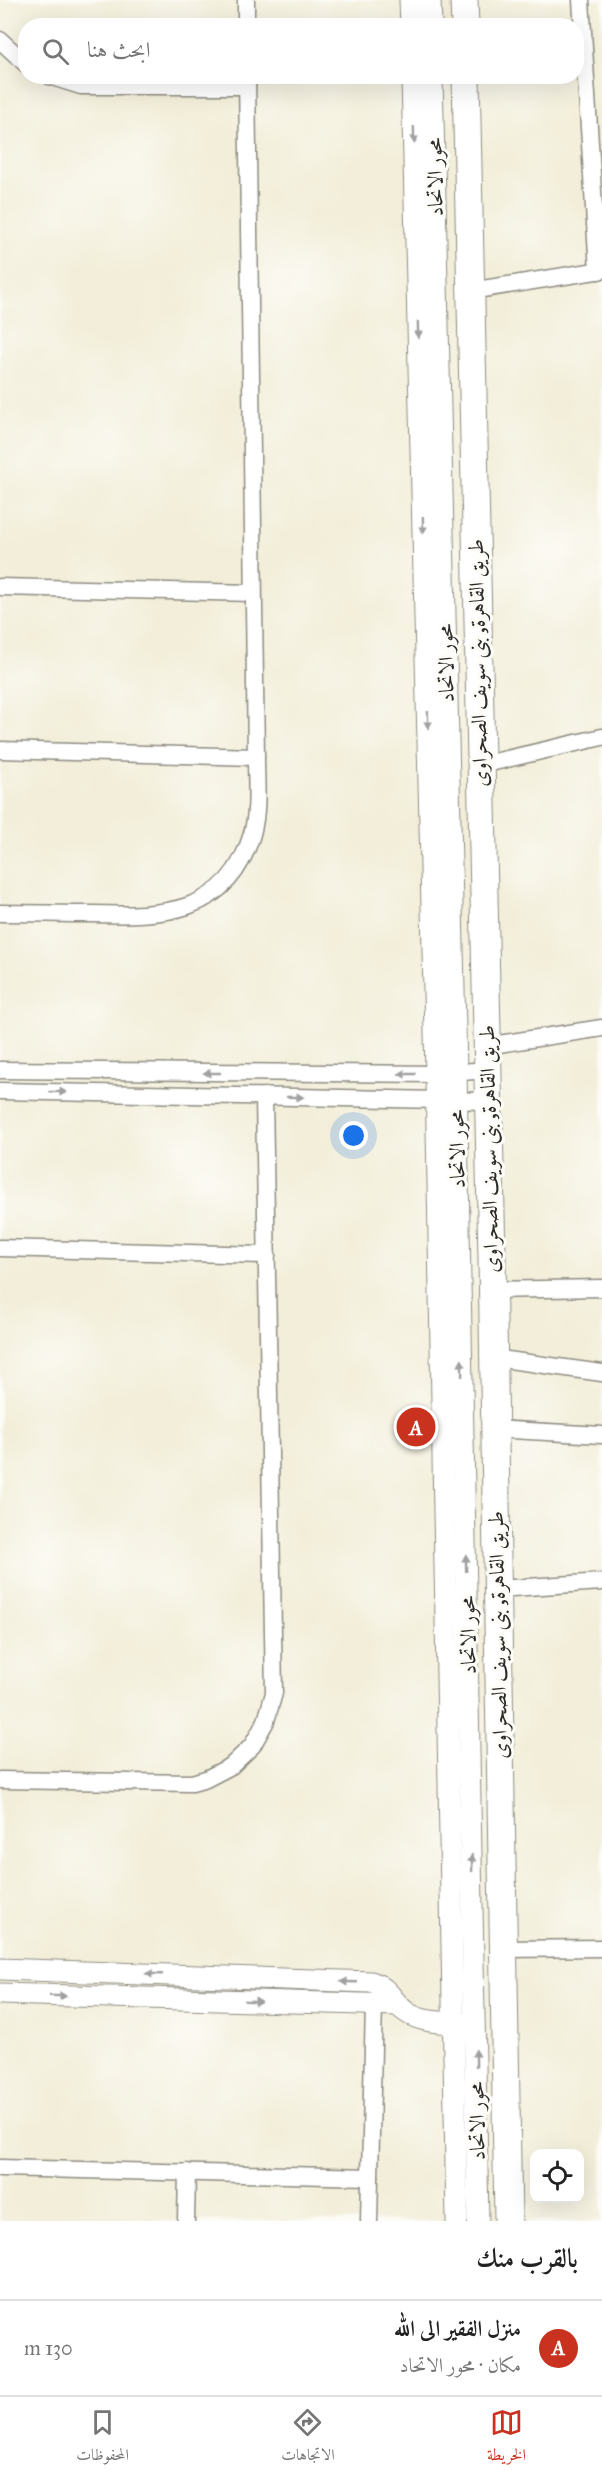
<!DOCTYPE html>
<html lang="ar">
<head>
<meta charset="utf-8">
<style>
	:root { --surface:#fff; --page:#f2f2f2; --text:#222; --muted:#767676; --line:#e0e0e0; --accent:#c8321e }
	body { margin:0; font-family:"IM FELL Great Primer",Amiri,serif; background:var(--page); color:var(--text); direction:rtl }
	.controls { position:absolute; right:18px; bottom:18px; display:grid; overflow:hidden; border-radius:12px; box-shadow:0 6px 24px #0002 }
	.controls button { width:54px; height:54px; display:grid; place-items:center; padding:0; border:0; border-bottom:2px solid var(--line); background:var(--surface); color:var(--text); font:30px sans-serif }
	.you { position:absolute; left:354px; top:1136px; width:21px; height:21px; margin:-15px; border:4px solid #fff; border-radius:50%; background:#1a73e8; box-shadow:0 0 0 9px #1a73e833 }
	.badge { display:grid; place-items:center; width:39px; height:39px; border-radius:50%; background:var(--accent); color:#fff; font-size:20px; font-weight:700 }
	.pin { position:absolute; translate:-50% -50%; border:3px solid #fff; box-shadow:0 2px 6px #0006 }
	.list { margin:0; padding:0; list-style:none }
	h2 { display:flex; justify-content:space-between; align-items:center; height:78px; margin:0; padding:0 24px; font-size:26px }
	h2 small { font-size:20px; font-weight:400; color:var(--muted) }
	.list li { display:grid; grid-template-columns:39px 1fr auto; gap:18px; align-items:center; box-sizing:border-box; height:96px; padding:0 24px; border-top:2px solid var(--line) }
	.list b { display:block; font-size:22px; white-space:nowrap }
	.list p { margin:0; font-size:20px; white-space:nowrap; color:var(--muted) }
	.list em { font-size:20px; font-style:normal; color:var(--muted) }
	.icon { flex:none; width:33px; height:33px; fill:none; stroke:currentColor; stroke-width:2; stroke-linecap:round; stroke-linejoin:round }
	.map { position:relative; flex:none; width:602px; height:2221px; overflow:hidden; direction:ltr }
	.search { position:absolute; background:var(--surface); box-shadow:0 6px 24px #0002; left:18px; right:18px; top:18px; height:66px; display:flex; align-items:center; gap:15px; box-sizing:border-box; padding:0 21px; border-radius:24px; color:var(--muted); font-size:22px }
	.sheet { height:174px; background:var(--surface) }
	nav { display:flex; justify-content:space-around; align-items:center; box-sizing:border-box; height:84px; border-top:2px solid var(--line); background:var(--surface); font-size:16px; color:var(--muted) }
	nav a { display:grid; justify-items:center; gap:3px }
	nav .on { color:var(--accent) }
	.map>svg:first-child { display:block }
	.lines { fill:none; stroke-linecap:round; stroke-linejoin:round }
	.minor-casing { stroke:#8e8c82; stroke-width:19 }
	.tertiary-casing { stroke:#8e8c82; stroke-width:23 }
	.primary-casing { stroke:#8e8c82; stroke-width:29 }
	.minor { stroke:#fff; stroke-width:16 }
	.tertiary { stroke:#fff; stroke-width:21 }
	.primary { stroke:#fff; stroke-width:27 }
	.oneway { fill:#a0a0a0 }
	.labels { text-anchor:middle; stroke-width:6; stroke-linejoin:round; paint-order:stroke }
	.street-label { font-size:21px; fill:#2b2b2b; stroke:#fdfcf7 }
</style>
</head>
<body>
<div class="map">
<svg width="602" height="2221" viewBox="0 0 602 2221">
	<rect width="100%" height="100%" fill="#fdfcf7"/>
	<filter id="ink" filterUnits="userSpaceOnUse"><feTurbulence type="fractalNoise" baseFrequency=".0167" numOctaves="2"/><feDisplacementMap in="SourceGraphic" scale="12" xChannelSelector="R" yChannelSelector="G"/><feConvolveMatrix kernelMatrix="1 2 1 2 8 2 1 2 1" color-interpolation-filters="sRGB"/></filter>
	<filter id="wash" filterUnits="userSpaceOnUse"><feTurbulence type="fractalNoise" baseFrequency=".008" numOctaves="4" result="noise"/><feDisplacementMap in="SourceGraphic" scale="24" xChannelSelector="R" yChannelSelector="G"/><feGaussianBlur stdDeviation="1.35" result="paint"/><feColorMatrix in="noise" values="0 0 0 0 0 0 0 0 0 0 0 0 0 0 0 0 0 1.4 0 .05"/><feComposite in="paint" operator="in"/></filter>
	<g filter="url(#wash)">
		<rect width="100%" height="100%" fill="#f2eed9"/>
	</g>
	<g filter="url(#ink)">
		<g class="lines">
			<defs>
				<g id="minor">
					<polyline points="246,0 246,26"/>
					<polyline points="581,0 598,271"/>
					<polyline points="0,40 26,64"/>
					<polyline points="49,76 81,86 247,86"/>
					<polyline points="470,291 602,270"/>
					<polyline points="0,587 253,593"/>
					<polyline points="0,750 256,757"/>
					<polyline points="481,765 602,737"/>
					<path d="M 0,913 C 31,913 61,914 92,914 C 161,916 228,916 252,834 C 259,809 256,782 256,757 L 247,76"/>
					<polyline points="486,1046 602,1028"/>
					<polyline points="0,1070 436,1074 487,1070"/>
					<polyline points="0,1091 487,1101"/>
					<polyline points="0,1248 267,1255"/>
					<polyline points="493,1290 602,1288"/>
					<polyline points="494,1358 602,1373"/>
					<polyline points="494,1429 602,1435"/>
					<polyline points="497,1589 602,1582"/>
					<polyline points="0,1780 192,1783 206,1779 231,1766 252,1746 266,1721 274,1693 264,1096"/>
					<polyline points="503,1949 602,1948"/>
					<polyline points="0,2168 370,2177"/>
					<polyline points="186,2221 187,2172"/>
					<polyline points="369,2221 374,2004"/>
				</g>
				<g id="tertiary">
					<polyline points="410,0 411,26"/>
					<polyline points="430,0 431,26"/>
					<polyline points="412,76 436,1074 457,2221"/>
					<polyline points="432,76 456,1071 478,2221"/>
					<path d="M 0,1969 L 371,1982 C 390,1988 392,2002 406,2012 C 423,2024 448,2022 467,2024"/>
					<polyline points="0,1994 398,2005"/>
				</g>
				<g id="primary">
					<polyline points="464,0 465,26"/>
					<polyline points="466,76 492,1259 508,2221"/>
				</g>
			</defs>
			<!-- minor casing -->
			<use href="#minor" class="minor-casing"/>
			<!-- tertiary casing -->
			<use href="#tertiary" class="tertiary-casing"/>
			<!-- primary casing -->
			<use href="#primary" class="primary-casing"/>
			<!-- minor -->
			<use href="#minor" class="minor"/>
			<!-- tertiary -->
			<use href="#tertiary" class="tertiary"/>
			<!-- primary -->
			<use href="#primary" class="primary"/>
		</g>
		<!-- one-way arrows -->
		<defs><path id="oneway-solid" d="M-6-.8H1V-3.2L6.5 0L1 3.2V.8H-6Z" transform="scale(1.5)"/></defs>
		<g class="oneway">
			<use href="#oneway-solid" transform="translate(414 135) rotate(89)"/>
			<use href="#oneway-solid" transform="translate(418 330) rotate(89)"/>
			<use href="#oneway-solid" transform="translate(423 525) rotate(89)"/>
			<use href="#oneway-solid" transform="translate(428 720) rotate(89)"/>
			<use href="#oneway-solid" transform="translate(212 1073) rotate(-180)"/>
			<use href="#oneway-solid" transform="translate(407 1074) rotate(-180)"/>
			<use href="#oneway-solid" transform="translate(58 1092) rotate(1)"/>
			<use href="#oneway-solid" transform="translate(295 1097) rotate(1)"/>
			<use href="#oneway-solid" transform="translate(462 1368) rotate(-91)"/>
			<use href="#oneway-solid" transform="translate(466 1563) rotate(-91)"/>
			<use href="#oneway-solid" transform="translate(472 1863) rotate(-91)"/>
			<use href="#oneway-solid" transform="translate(154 1974) rotate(-178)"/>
			<use href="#oneway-solid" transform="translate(349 1982) rotate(-178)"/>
			<use href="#oneway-solid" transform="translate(58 1996) rotate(1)"/>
			<use href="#oneway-solid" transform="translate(253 2001) rotate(1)"/>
			<use href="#oneway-solid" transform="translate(476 2058) rotate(-91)"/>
		</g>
	</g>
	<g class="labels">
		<!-- street labels -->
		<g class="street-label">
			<text transform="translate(435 177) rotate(-91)" y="7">محور الاتحاد</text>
			<text transform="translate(446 663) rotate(-91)" y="7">محور الاتحاد</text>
			<text transform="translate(478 663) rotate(-91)" y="7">طريق القاهرة, بنى سويف الصحراوى</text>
			<text transform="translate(457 1149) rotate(-91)" y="7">محور الاتحاد</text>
			<text transform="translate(489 1149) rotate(-91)" y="7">طريق القاهرة, بنى سويف الصحراوى</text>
			<text transform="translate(468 1635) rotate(-91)" y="7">محور الاتحاد</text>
			<text transform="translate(498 1635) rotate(-91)" y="7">طريق القاهرة, بنى سويف الصحراوى</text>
			<text transform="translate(477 2121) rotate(-91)" y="7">محور الاتحاد</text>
		</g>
	</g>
</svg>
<div class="controls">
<button><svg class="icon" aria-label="locate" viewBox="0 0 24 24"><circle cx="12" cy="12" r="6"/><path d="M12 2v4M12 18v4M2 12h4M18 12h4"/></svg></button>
</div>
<div class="you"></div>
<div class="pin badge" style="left:416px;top:1427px">A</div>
<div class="search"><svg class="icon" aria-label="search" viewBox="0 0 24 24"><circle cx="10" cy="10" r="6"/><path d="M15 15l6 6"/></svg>ابحث هنا</div>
</div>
<section class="sheet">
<h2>بالقرب منك<small></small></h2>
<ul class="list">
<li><span class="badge">A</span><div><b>منزل الفقير الى الله</b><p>مكان · محور الاتحاد</p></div><em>130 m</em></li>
</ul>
</section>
<nav>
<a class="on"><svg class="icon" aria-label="map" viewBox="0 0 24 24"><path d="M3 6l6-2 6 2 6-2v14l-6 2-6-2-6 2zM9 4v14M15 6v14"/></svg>الخريطة</a>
<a><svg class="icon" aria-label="directions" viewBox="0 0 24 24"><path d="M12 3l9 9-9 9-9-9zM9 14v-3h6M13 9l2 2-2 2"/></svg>الاتجاهات</a>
<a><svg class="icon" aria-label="saved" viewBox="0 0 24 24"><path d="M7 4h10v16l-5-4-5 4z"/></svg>المحفوظات</a>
</nav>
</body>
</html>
